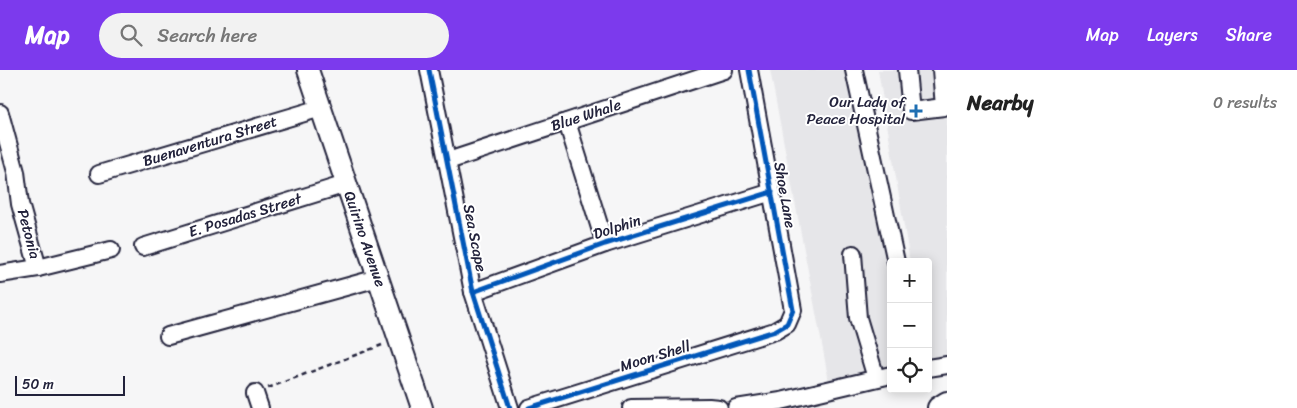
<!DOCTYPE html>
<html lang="en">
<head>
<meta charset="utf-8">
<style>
	:root { --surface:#fff; --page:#f2f2f2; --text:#222; --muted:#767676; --line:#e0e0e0; --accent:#7c3aed }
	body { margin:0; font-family:Sriracha,sans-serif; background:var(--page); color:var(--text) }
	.controls { position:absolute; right:15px; bottom:15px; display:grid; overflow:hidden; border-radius:5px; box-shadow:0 2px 12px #0003 }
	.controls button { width:45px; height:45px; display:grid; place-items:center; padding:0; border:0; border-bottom:1px solid var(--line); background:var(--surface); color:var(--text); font:25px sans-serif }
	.scale { position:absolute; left:15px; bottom:12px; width:110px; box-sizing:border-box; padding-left:5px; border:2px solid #22223b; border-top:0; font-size:14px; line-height:18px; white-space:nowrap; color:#22223b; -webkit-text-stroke:4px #fff; paint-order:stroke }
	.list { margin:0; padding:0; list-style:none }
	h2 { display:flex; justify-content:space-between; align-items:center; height:65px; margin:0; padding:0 20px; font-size:21px }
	h2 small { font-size:16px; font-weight:400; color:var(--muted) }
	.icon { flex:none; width:28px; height:28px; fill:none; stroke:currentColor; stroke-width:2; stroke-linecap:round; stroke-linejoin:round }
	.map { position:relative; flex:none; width:947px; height:338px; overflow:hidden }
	header { display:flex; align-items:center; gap:30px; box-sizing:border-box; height:70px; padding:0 25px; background:var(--accent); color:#fff }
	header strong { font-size:24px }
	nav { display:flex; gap:28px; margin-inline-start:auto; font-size:18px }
	.search { width:350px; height:45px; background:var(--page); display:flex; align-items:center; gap:12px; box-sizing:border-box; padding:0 18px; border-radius:28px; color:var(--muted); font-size:19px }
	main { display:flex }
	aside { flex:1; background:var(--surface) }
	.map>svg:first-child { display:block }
	.built { fill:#e6e6e9 }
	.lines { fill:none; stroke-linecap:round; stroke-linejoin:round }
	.minor-casing { stroke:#22223b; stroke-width:20 }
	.major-casing { stroke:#22223b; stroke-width:24 }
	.highway-casing { stroke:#22223b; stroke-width:26 }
	.path { stroke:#22223b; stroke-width:2.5; stroke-dasharray:5 4; stroke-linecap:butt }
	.minor { stroke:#fff; stroke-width:16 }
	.major { stroke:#fff; stroke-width:20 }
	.highway { stroke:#fff; stroke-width:22 }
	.cycleway-casing { stroke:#fff; stroke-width:8 }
	.cycleway { stroke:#0057b8; stroke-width:5 }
	.poi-dot { fill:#1f6fb2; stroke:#fff; stroke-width:2 }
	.labels { text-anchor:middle; stroke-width:4; stroke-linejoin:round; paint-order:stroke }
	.poi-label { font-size:15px; fill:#22223b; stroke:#fff; text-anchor:end }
	.street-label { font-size:15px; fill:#22223b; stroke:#fff }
</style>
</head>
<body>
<header>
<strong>Map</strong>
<div class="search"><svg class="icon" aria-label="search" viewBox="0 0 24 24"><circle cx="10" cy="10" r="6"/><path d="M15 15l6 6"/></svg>Search here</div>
<nav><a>Map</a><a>Layers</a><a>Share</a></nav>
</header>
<main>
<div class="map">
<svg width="947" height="338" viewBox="0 0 947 338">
	<rect width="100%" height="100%" fill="#f6f6f7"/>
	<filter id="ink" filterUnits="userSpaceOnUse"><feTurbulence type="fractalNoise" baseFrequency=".02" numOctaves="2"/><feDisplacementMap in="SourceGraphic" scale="10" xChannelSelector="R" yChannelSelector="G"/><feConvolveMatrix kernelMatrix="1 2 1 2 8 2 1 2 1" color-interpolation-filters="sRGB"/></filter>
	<g filter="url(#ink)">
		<!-- built -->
		<g class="built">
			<polygon points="770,0 844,0 891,213 891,299 830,317"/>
			<polygon points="878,0 947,0 947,286 928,289 928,192 910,192"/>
		</g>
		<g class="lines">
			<defs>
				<g id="minor">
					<polyline points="429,0 473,222 510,338"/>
					<polyline points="854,0 896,192"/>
					<polyline points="907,0 911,41 944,37 941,0"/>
					<polyline points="0,43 16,102 20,134 38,198"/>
					<polyline points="567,52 605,174"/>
					<polyline points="448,91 724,0"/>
					<polyline points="99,104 321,38"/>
					<polyline points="143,177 346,114"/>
					<polyline points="853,184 858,248 876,308"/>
					<polyline points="0,204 38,198 111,180"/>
					<polyline points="473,222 605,174 772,122"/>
					<polyline points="168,266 378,208"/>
					<polyline points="928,298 947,295"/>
					<polyline points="255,323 260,338"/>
					<polyline points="529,338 775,261 787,254 793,240 749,0"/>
					<polyline points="631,338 709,337 719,338"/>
					<polyline points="736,338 781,331 891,305"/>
				</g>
				<polyline id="major" points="308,0 422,338"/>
				<polyline id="highway" points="939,338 947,333"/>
			</defs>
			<!-- minor casing -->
			<use href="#minor" class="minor-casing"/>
			<!-- major casing -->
			<use href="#major" class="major-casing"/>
			<!-- highway casing -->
			<use href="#highway" class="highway-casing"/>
			<!-- path -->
			<polyline class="path" points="268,318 382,275"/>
			<!-- minor -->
			<use href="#minor" class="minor"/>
			<!-- major -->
			<use href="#major" class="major"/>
			<!-- highway -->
			<use href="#highway" class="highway"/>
			<defs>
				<g id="cycleway">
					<polyline points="429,0 473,222 510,338"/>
					<polyline points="473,222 605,174 772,122"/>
					<polyline points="529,338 775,261 787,254 793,240 749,0"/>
				</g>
			</defs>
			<!-- cycleway casing -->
			<use href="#cycleway" class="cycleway-casing"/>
			<!-- cycleway -->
			<use href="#cycleway" class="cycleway"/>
		</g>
	</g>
	<!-- markers -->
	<path class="poi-dot" d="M913.5 33.5h5v5h5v5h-5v5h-5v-5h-5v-5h5z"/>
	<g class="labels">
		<!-- poi labels -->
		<g class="poi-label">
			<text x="905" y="37">Our Lady of<tspan x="905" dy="17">Peace Hospital</tspan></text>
		</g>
		<!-- street labels -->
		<g class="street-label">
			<text transform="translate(586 45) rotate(-18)" y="5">Blue Whale</text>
			<text transform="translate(210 71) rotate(-17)" y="5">Buenaventura Street</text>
			<text transform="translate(785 125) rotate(80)" y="5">Shoe Lane</text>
			<text transform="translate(245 145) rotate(-17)" y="5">E. Posadas Street</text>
			<text transform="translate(617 157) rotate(-18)" y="5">Dolphin</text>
			<text transform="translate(29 164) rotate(75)" y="5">Petonia</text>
			<text transform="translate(475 168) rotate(79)" y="5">Sea Scape</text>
			<text transform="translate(365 169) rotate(71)" y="5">Quirino Avenue</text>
			<text transform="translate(655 286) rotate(-17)" y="5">Moon Shell</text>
		</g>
	</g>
</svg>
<div class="controls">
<button>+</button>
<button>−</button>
<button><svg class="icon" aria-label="locate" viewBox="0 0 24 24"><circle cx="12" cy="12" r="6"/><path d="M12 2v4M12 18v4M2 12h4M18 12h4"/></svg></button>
</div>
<div class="scale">50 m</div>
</div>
<aside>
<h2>Nearby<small>0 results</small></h2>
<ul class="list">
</ul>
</aside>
</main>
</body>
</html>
